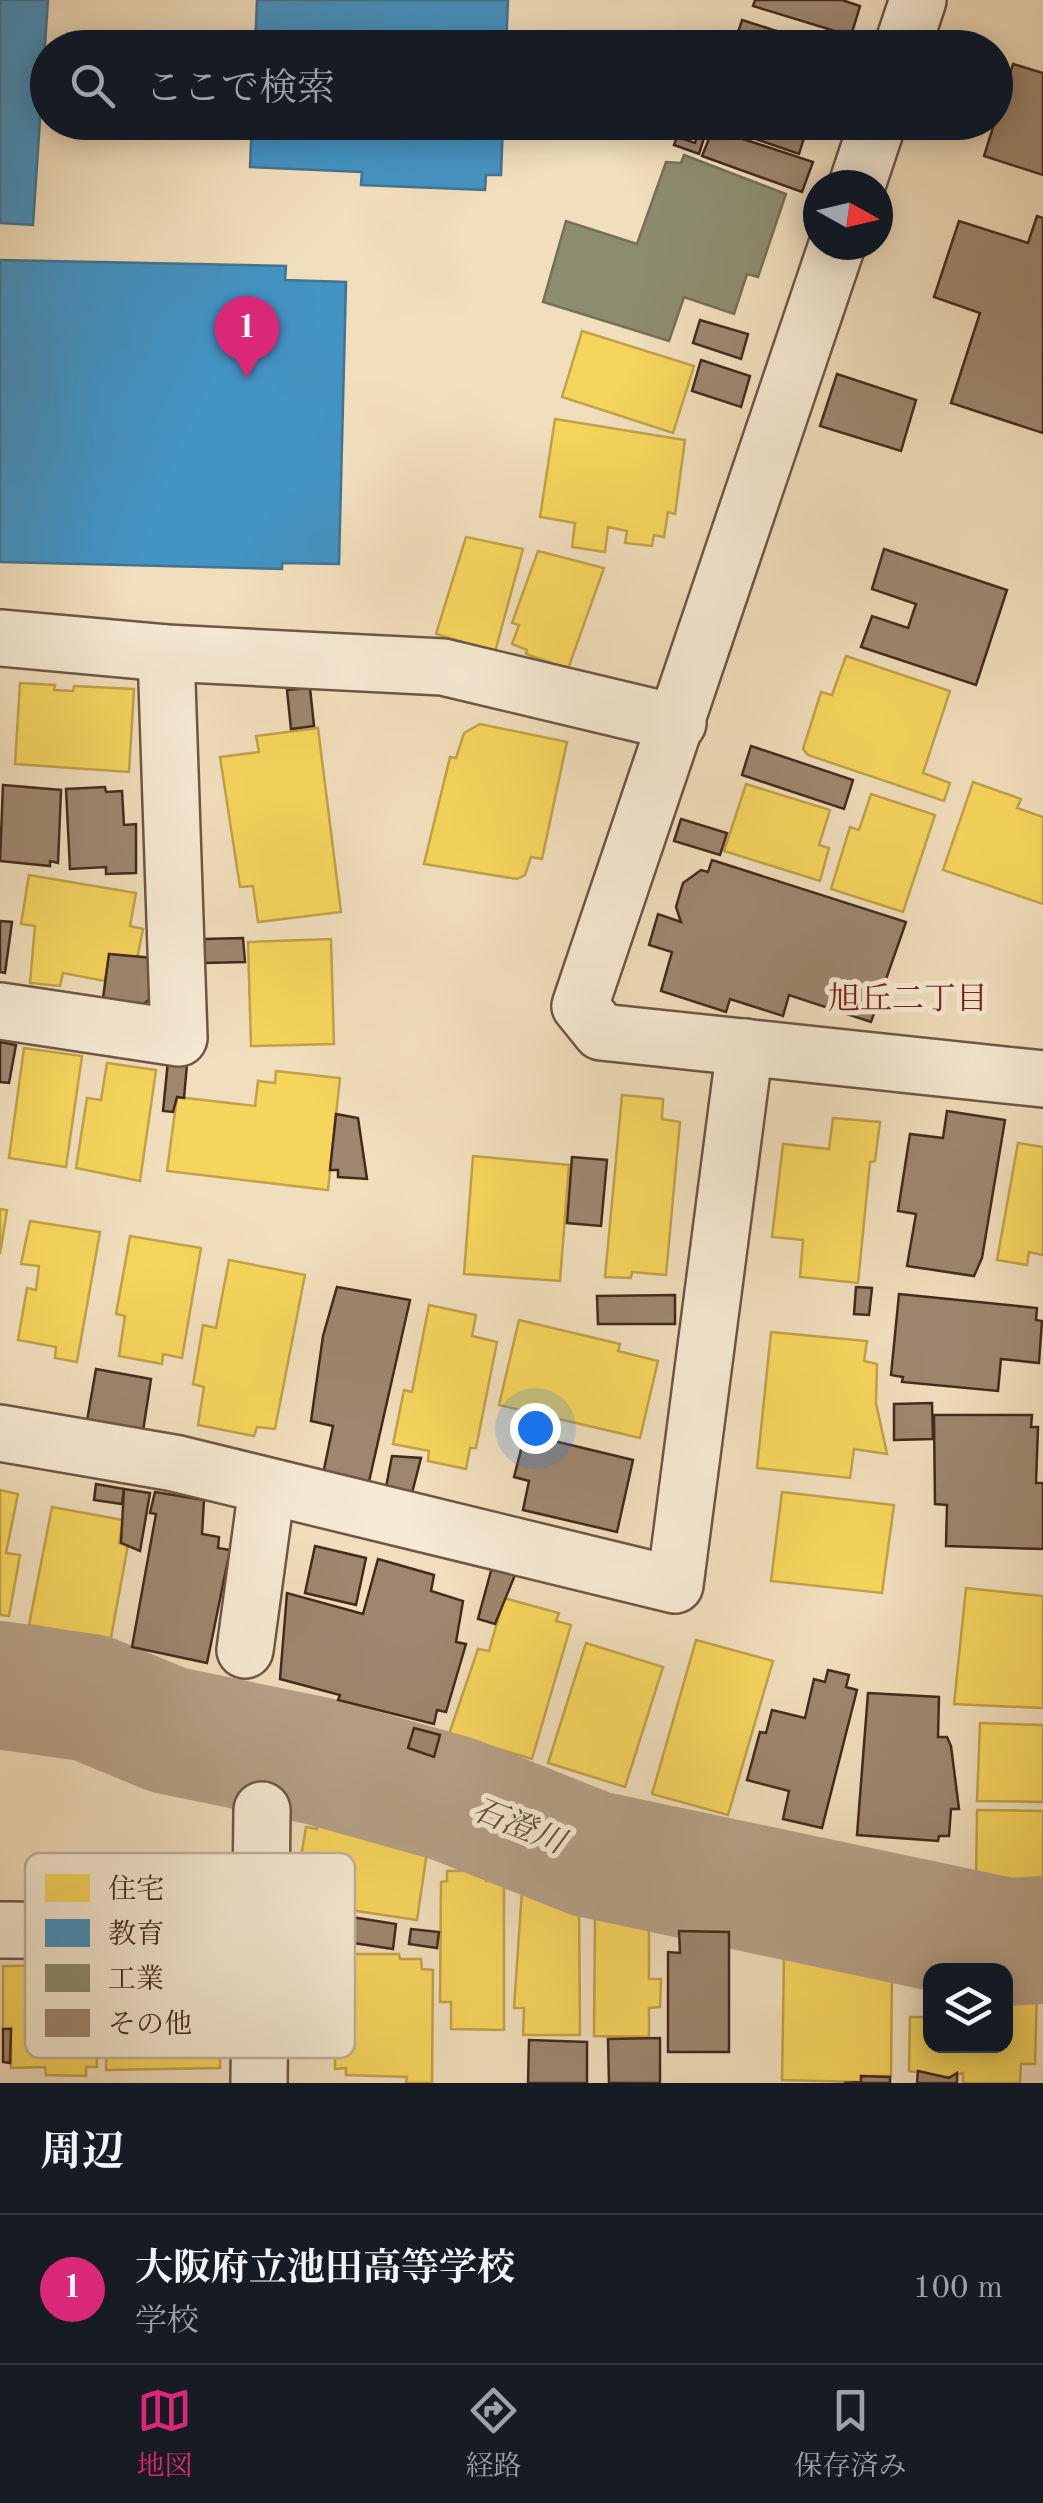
<!DOCTYPE html>
<html lang="ja">
<head>
<meta charset="utf-8">
<style>
	:root { --surface:#171b24; --page:#242831; --text:#f1f3f6; --muted:#9ea1a6; --line:#363941; --accent:#db2777 }
	body { margin:0; font-family:"Old Standard TT","Noto Serif JP",serif; background:var(--page); color:var(--text) }
	.controls { position:absolute; right:30px; bottom:30px; display:grid; overflow:hidden; border-radius:20px; box-shadow:0 5px 25px #0003 }
	.controls button { width:90px; height:90px; display:grid; place-items:center; padding:0; border:0; border-bottom:2px solid var(--line); background:var(--surface); color:var(--text); font:50px sans-serif }
	.compass { position:absolute; left:803px; top:170px; width:90px; height:90px; border-radius:50%; background:var(--surface); box-shadow:0 5px 25px #0003; rotate:98deg }
	.you { position:absolute; left:535px; top:1428px; width:35px; height:35px; margin:-25px; border:8px solid #fff; border-radius:50%; background:#1a73e8; box-shadow:0 0 0 15px #1a73e833 }
	.badge { display:grid; place-items:center; width:65px; height:65px; border-radius:50%; background:var(--accent); color:#fff; font-size:32px; font-weight:700 }
	.pin { position:absolute; translate:-50% -82px; filter:drop-shadow(0 2px 5px #0008) }
	.pin::after { content:''; position:absolute; top:52px; width:35px; height:30px; background:inherit; clip-path:polygon(0 0,100% 0,50% 100%) }
	.list { margin:0; padding:0; list-style:none }
	h2 { display:flex; justify-content:space-between; align-items:center; height:130px; margin:0; padding:0 40px; font-size:42px }
	h2 small { font-size:32px; font-weight:400; color:var(--muted) }
	.list li { display:grid; grid-template-columns:65px 1fr auto; gap:30px; align-items:center; box-sizing:border-box; height:150px; padding:0 40px; border-top:2px solid var(--line) }
	.list b { display:block; font-size:38px; white-space:nowrap }
	.list p { margin:0; font-size:32px; white-space:nowrap; color:var(--muted) }
	.list em { font-size:32px; font-style:normal; color:var(--muted) }
	.icon { flex:none; width:55px; height:55px; fill:none; stroke:currentColor; stroke-width:2; stroke-linecap:round; stroke-linejoin:round }
	.map { position:relative; flex:none; width:1043px; height:2083px; overflow:hidden }
	.search { position:absolute; background:var(--surface); box-shadow:0 5px 25px #0003; left:30px; right:30px; top:30px; height:110px; display:flex; align-items:center; gap:25px; box-sizing:border-box; padding:0 35px; border-radius:55px; color:var(--muted); font-size:38px }
	.sheet { height:280px; background:var(--surface) }
	nav { display:flex; justify-content:space-around; align-items:center; box-sizing:border-box; height:140px; border-top:2px solid var(--line); background:var(--surface); font-size:28px; color:var(--muted) }
	nav a { display:grid; justify-items:center; gap:5px }
	nav .on { color:var(--accent) }
	.map>svg:first-child { display:block }
	.homes { fill:#f6d55c; stroke:#c1a149; stroke-width:2.5 }
	.schools { fill:#4393c3; stroke:#437391; stroke-width:2.5 }
	.industry { fill:#8c8c6e; stroke:#766e55; stroke-width:2.5 }
	.lines { fill:none; stroke-linecap:round; stroke-linejoin:round }
	.river { stroke:#b6a086; stroke-width:128 }
	.building { fill:#9e876f; stroke:#44291c; stroke-width:2.5 }
	.street-casing { stroke:#6f5644; stroke-width:60 }
	.street { stroke:#f6ead3; stroke-width:55 }
	.labels { text-anchor:middle; stroke-width:10; stroke-linejoin:round; paint-order:stroke }
	.neighbourhood-label { font-size:32px; fill:#7a1f14; stroke:#f6ead3 }
	.water-label { font-size:32px; font-style:italic; fill:#664d3c; stroke:#f6ead3 }
	.key { fill:#f6ead3; stroke:#c1b09c; stroke-width:2.5 }
	.key-label { font-size:28px; fill:#44291c }
</style>
</head>
<body>
<div class="map">
<svg width="1043" height="2083" viewBox="0 0 1043 2083">
	<rect width="100%" height="100%" fill="#f1debc"/>
	<filter id="stains"><feTurbulence type="fractalNoise" baseFrequency=".002" numOctaves="4"/><feColorMatrix values="0 0 0 0 .2 0 0 0 0 .09 0 0 0 0 .02 0 0 0 .5 -.17"/></filter>
	<radialGradient id="worn" r=".72"><stop offset=".6" stop-color="#630" stop-opacity="0"/><stop offset="1" stop-color="#630" stop-opacity=".3"/></radialGradient>
	<!-- homes -->
	<g class="homes">
		<polygon points="582,331 694,366 673,433 562,397"/>
		<polygon points="555,419 685,440 675,514 668,512 664,537 654,535 652,546 625,543 627,531 608,527 605,552 572,547 575,523 540,517"/>
		<polygon points="466,537 523,549 495,652 436,634"/>
		<polygon points="538,551 604,568 568,669 526,654 527,650 512,644 519,625 512,623"/>
		<polygon points="846,656 950,691 923,773 950,783 944,801 808,755 803,749 821,692 832,695"/>
		<polygon points="20,683 55,685 54,690 73,691 74,686 134,689 129,772 15,764"/>
		<polygon points="480,724 567,742 542,859 531,857 525,875 517,879 424,864 450,757 456,758 464,733"/>
		<polygon points="318,728 341,912 258,922 253,886 240,887 220,757 259,752 256,736"/>
		<polygon points="973,782 1021,799 1017,808 1043,817 1043,904 943,870"/>
		<polygon points="746,784 830,810 819,845 829,848 820,881 724,851"/>
		<polygon points="871,794 935,815 903,912 831,889 850,827 859,830"/>
		<polygon points="29,875 136,893 130,926 143,929 137,959 109,954 105,981 63,973 60,986 30,983 35,926 21,924"/>
		<polygon points="331,939 334,1044 251,1046 248,942"/>
		<polygon points="24,1048 82,1056 66,1167 9,1158"/>
		<polygon points="107,1063 156,1070 140,1181 76,1168 87,1098 101,1100"/>
		<polygon points="276,1071 340,1078 328,1190 167,1171 177,1097 255,1106 258,1081 275,1083"/>
		<polygon points="622,1095 663,1099 662,1119 680,1122 666,1275 632,1272 631,1278 605,1277"/>
		<polygon points="833,1118 880,1122 875,1161 870,1162 858,1283 800,1277 803,1240 772,1237 783,1144 829,1149"/>
		<polygon points="1018,1143 1043,1147 1043,1255 1029,1252 1027,1265 997,1260"/>
		<polygon points="473,1156 569,1165 560,1281 464,1274"/>
		<polygon points="0,1209 7,1210 0,1254"/>
		<polygon points="30,1221 100,1232 77,1362 55,1358 56,1347 18,1340 27,1288 36,1290 39,1266 21,1264"/>
		<polygon points="130,1236 201,1248 182,1358 163,1354 162,1364 119,1356 125,1316 116,1314"/>
		<polygon points="229,1260 305,1275 275,1429 257,1427 254,1436 198,1425 204,1387 193,1384 203,1325 216,1328"/>
		<polygon points="429,1305 476,1315 472,1336 497,1342 476,1448 470,1448 466,1469 428,1461 429,1451 393,1444 404,1390 412,1392"/>
		<polygon points="519,1320 620,1344 618,1351 658,1361 640,1438 499,1405"/>
		<polygon points="771,1332 867,1341 864,1361 877,1364 876,1403 887,1454 854,1449 850,1478 757,1468"/>
		<polygon points="0,1490 18,1494 6,1553 20,1555 9,1616 0,1615"/>
		<polygon points="782,1492 894,1505 882,1593 771,1581"/>
		<polygon points="52,1507 123,1520 119,1543 128,1545 108,1654 57,1644 59,1630 29,1625"/>
		<polygon points="966,1588 1043,1596 1043,1708 954,1704"/>
		<polygon points="504,1598 559,1613 556,1621 571,1625 532,1759 449,1734 478,1649 489,1651"/>
		<polygon points="696,1640 773,1661 728,1815 652,1794"/>
		<polygon points="586,1643 663,1667 625,1787 548,1763"/>
		<polygon points="980,1723 1043,1725 1043,1802 977,1801"/>
		<polygon points="977,1810 1043,1811 1043,1889 976,1888"/>
		<polygon points="318,1820 376,1829 375,1837 407,1842 406,1849 427,1852 417,1920 316,1905 318,1889 309,1888 312,1865 300,1863 306,1827 317,1829"/>
		<polygon points="447,1871 486,1871 486,1881 504,1881 504,2030 451,2029 451,2002 440,2002 441,1882 447,1881"/>
		<polygon points="522,1890 568,1891 567,1900 579,1900 580,2035 523,2035 524,2008 514,2008"/>
		<polygon points="595,1917 649,1918 649,1979 661,1979 660,2007 649,2008 649,2037 594,2036"/>
		<polygon points="334,1954 399,1954 400,1959 421,1959 422,1969 433,1970 432,2083 406,2083 407,2077 346,2075 346,2068 335,2069"/>
		<polygon points="784,1957 863,1959 862,1965 892,1965 891,2076 861,2076 861,2082 782,2080"/>
		<polygon points="125,1962 193,1963 193,1975 222,1977 220,2068 106,2070 107,2027 124,2027"/>
		<polygon points="87,1965 87,1994 96,1993 97,2067 86,2067 86,2076 46,2075 45,2067 11,2068 11,2028 3,2029 3,1966"/>
		<polygon points="1006,1984 1032,1984 1032,1991 1037,1991 1035,2064 1021,2064 1020,2083 963,2083 963,2073 949,2077 909,2071 910,2017 930,2017 930,2046 1006,2046"/>
	</g>
	<!-- schools -->
	<g class="schools">
		<polygon points="0,0 48,0 33,225 0,223"/>
		<polygon points="257,0 508,0 506,48 255,48"/>
		<polygon points="252,122 503,122 501,175 486,175 485,190 361,185 362,172 250,167"/>
		<polygon points="0,260 286,266 285,280 346,282 339,564 282,563 282,569 0,562"/>
	</g>
	<!-- industry -->
	<polygon class="industry" points="684,155 786,194 758,277 747,274 734,314 684,297 669,341 543,302 566,221 637,244 666,162 681,163"/>
	<g class="lines">
		<!-- river -->
		<polyline class="river" points="0,1685 91,1698 168,1730 318,1761 453,1799 591,1854 1007,1942 1043,1940"/>
	</g>
	<!-- building -->
	<g class="building">
		<polygon points="755,0 842,0 860,6 851,36 753,6"/>
		<polygon points="742,20 830,48 733,48"/>
		<polygon points="1013,64 1043,73 1043,175 984,156"/>
		<polygon points="707,122 809,122 799,154"/>
		<polygon points="713,129 813,162 802,192 702,156"/>
		<polygon points="698,133 705,135 699,154 674,145 677,137 695,143"/>
		<polygon points="1037,216 1043,218 1043,433 951,403 980,313 934,297 959,221 1028,243"/>
		<polygon points="700,320 748,334 741,359 693,343"/>
		<polygon points="701,360 750,376 741,407 692,391"/>
		<polygon points="837,374 916,400 901,451 820,426"/>
		<polygon points="884,549 1007,590 976,685 861,647 872,616 908,628 916,604 872,589"/>
		<polygon points="310,688 314,726 291,729 287,690"/>
		<polygon points="751,746 853,780 844,809 742,775"/>
		<polygon points="3,785 61,790 58,863 50,861 50,866 0,861"/>
		<polygon points="105,787 106,792 122,791 124,825 136,824 136,873 106,874 106,867 70,869 66,789"/>
		<polygon points="681,819 727,833 720,855 674,841"/>
		<polygon points="712,860 906,922 871,1022 789,995 783,1016 730,999 726,1012 661,991 672,952 649,945 658,914 681,922 676,907 683,883 701,870 708,872"/>
		<polygon points="0,921 12,922 5,973 0,972"/>
		<polygon points="243,938 245,962 204,963 204,939"/>
		<polygon points="109,954 153,958 156,995 142,1005 103,998"/>
		<polygon points="0,1042 16,1045 9,1083 0,1082"/>
		<polygon points="168,1061 187,1064 184,1098 177,1097 173,1112 163,1111"/>
		<polygon points="947,1111 1005,1120 982,1258 974,1276 907,1266 916,1214 898,1211 910,1134 943,1138"/>
		<polygon points="336,1114 358,1118 367,1179 338,1177 338,1170 330,1170"/>
		<polygon points="572,1157 607,1160 601,1226 567,1223"/>
		<polygon points="337,1287 410,1300 368,1486 323,1474 333,1426 311,1421 323,1336"/>
		<polygon points="856,1287 872,1288 869,1315 854,1314"/>
		<polygon points="899,1294 1037,1308 1036,1320 1042,1321 1039,1363 1001,1359 998,1391 902,1382 903,1377 891,1375"/>
		<polygon points="675,1295 675,1324 598,1324 597,1296"/>
		<polygon points="96,1369 151,1379 143,1431 87,1421"/>
		<polygon points="932,1403 933,1439 894,1440 894,1404"/>
		<polygon points="934,1415 1032,1415 1031,1427 1038,1427 1036,1483 1043,1483 1043,1549 946,1546 947,1505 935,1504"/>
		<polygon points="525,1434 633,1460 617,1532 523,1510 529,1481 514,1477"/>
		<polygon points="392,1456 421,1458 412,1493 386,1487"/>
		<polygon points="96,1484 124,1489 122,1504 94,1500"/>
		<polygon points="124,1489 150,1493 140,1551 121,1543"/>
		<polygon points="155,1492 204,1500 202,1534 219,1537 218,1548 230,1550 207,1663 132,1647 156,1514 150,1513"/>
		<polygon points="315,1546 366,1558 356,1605 305,1593"/>
		<polygon points="378,1559 434,1575 431,1591 463,1601 456,1642 466,1644 446,1712 437,1710 434,1724 338,1700 340,1695 280,1679 287,1593 363,1614"/>
		<polygon points="492,1567 515,1575 495,1624 478,1619"/>
		<polygon points="828,1670 849,1675 846,1687 857,1690 822,1828 783,1819 789,1791 747,1780 760,1732 766,1733 772,1710 805,1718 814,1679 825,1682"/>
		<polygon points="868,1693 939,1697 938,1737 947,1737 951,1746 959,1809 951,1809 949,1836 939,1836 938,1841 857,1835"/>
		<polygon points="414,1728 440,1735 434,1757 408,1748"/>
		<polygon points="345,1916 396,1924 393,1949 340,1941"/>
		<polygon points="411,1929 439,1932 437,1948 409,1944"/>
		<polygon points="679,1931 729,1932 729,2052 668,2052 668,1952 680,1953"/>
		<polygon points="3,2029 11,2029 10,2063 3,2062"/>
		<polygon points="660,2038 660,2083 609,2083 608,2039"/>
		<polygon points="529,2040 587,2042 587,2083 528,2083"/>
		<polygon points="918,2071 949,2078 957,2073 957,2083 917,2083"/>
		<polygon points="861,2076 890,2077 890,2083 844,2083 861,2082"/>
	</g>
	<g class="lines">
		<defs>
			<g id="street">
				<polyline points="902,48 918,0"/>
				<polyline points="857,185 878,122"/>
				<polyline points="837,245 580,1006 601,1032 1043,1079"/>
				<polyline points="0,638 166,653 443,667 678,723"/>
				<polyline points="0,1011 179,1038 166,653"/>
				<polyline points="0,1433 174,1463 675,1585 745,1047"/>
				<polyline points="245,1650 267,1488"/>
				<polyline points="0,1930 261,1932"/>
				<polyline points="259,2083 262,1810"/>
			</g>
		</defs>
		<!-- street casing -->
		<use href="#street" class="street-casing"/>
		<!-- street -->
		<use href="#street" class="street"/>
	</g>
	<g class="labels">
		<!-- neighbourhood labels -->
		<g class="neighbourhood-label">
			<text x="908" y="1009">旭丘二丁目</text>
		</g>
		<!-- water labels -->
		<g class="water-label">
			<text transform="translate(519 1825) rotate(22)" y="11">石澄川</text>
		</g>
	</g>
	<!-- legend -->
	<rect x="25" y="1853" width="330" height="205" rx="15" class="key"/>
	<rect x="45" y="1874" width="45" height="28" fill="#f6d55c"/>
	<rect x="45" y="1919" width="45" height="28" fill="#4393c3"/>
	<rect x="45" y="1964" width="45" height="28" fill="#8c8c6e"/>
	<rect x="45" y="2009" width="45" height="28" fill="#9e876f"/>
	<g class="key-label">
		<text x="108" y="1898">住宅</text>
		<text x="108" y="1943">教育</text>
		<text x="108" y="1988">工業</text>
		<text x="108" y="2033">その他</text>
	</g>
	<rect width="100%" height="100%" filter="url(#stains)"/>
	<rect width="100%" height="100%" fill="url(#worn)"/>
</svg>
<div class="controls">
<button><svg class="icon" aria-label="layers" viewBox="0 0 24 24"><path d="M12 4l9 5-9 5-9-5zM3 14l9 5 9-5"/></svg></button>
</div>
<svg class="compass" viewBox="-18 -18 36 36"><path d="M0-13l5 13h-10z" fill="#e53935"/><path d="M0 13l5-13h-10z" fill="#9ea1a6"/></svg>
<div class="you"></div>
<div class="pin badge" style="left:247px;top:378px">1</div>
<div class="search"><svg class="icon" aria-label="search" viewBox="0 0 24 24"><circle cx="10" cy="10" r="6"/><path d="M15 15l6 6"/></svg>ここで検索</div>
</div>
<section class="sheet">
<h2>周辺<small></small></h2>
<ul class="list">
<li><span class="badge">1</span><div><b>大阪府立池田高等学校</b><p>学校</p></div><em>100 m</em></li>
</ul>
</section>
<nav>
<a class="on"><svg class="icon" aria-label="map" viewBox="0 0 24 24"><path d="M3 6l6-2 6 2 6-2v14l-6 2-6-2-6 2zM9 4v14M15 6v14"/></svg>地図</a>
<a><svg class="icon" aria-label="directions" viewBox="0 0 24 24"><path d="M12 3l9 9-9 9-9-9zM9 14v-3h6M13 9l2 2-2 2"/></svg>経路</a>
<a><svg class="icon" aria-label="saved" viewBox="0 0 24 24"><path d="M7 4h10v16l-5-4-5 4z"/></svg>保存済み</a>
</nav>
</body>
</html>
